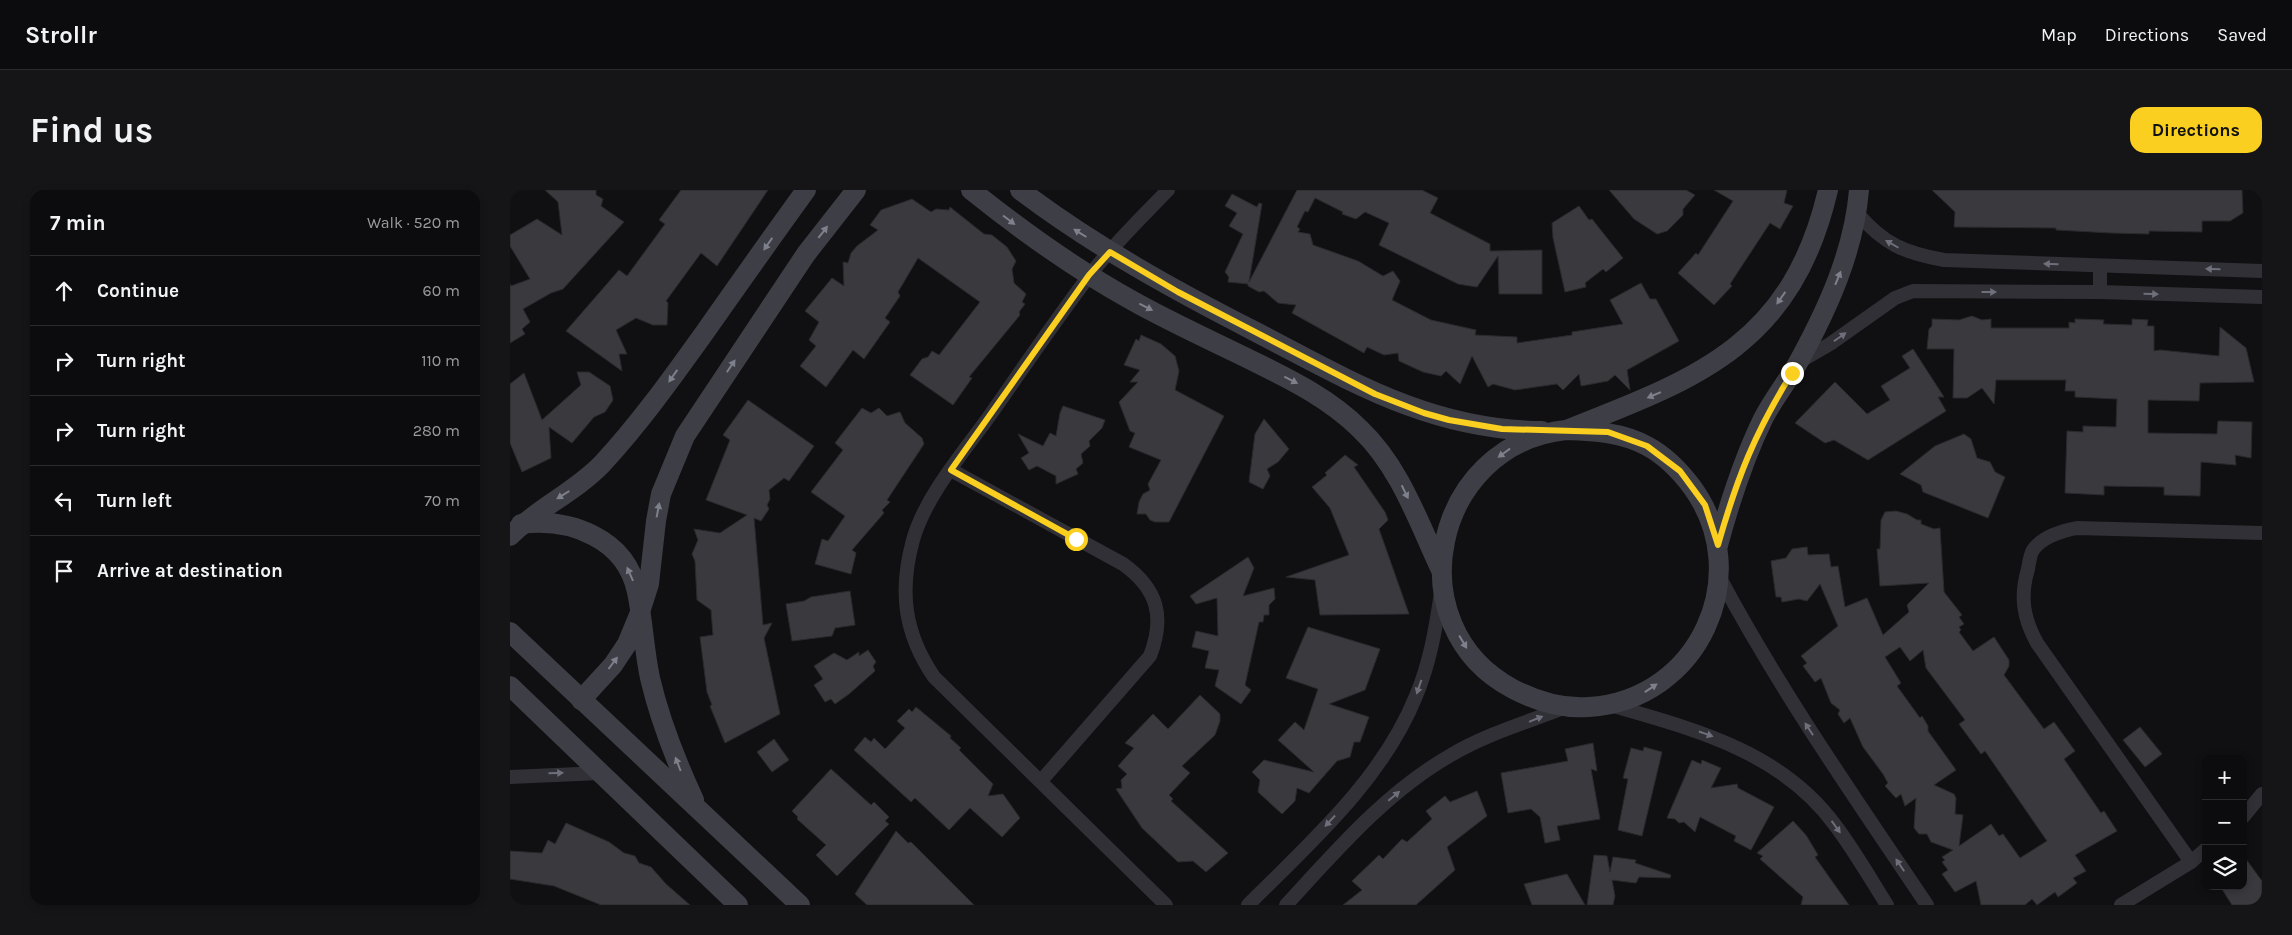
<!DOCTYPE html>
<html lang="en">
<head>
<meta charset="utf-8">
<style>
	:root { --surface:#0c0b0d; --page:#151416; --text:#f1f3f6; --muted:#9a9b9d; --line:#2c2b2e; --accent:#facf1f }
	body { margin:0; font-family:Karla,sans-serif; background:var(--page); color:var(--text) }
	.controls { position:absolute; right:15px; bottom:15px; display:grid; overflow:hidden; border-radius:10px; box-shadow:0 2px 8px #0003 }
	.controls button { width:45px; height:45px; display:grid; place-items:center; padding:0; border:0; border-bottom:1px solid var(--line); background:var(--surface); color:var(--text); font:25px sans-serif }
	.stop { position:absolute; width:15px; height:15px; margin:-11px; border:4px solid #facf1f; border-radius:50%; background:#fff }
	.stop.end { background:#facf1f; border-color:#fff; box-shadow:0 1px 5px #0008 }
	.list { margin:0; padding:0; list-style:none }
	h2 { display:flex; justify-content:space-between; align-items:center; height:65px; margin:0; padding:0 20px; font-size:21px }
	h2 small { font-size:16px; font-weight:400; color:var(--muted) }
	.list li { display:grid; grid-template-columns:32px 1fr auto; gap:15px; align-items:center; box-sizing:border-box; height:70px; padding:0 20px; border-top:1px solid var(--line) }
	.list b { display:block; font-size:19px; white-space:nowrap }
	.list em { font-size:16px; font-style:normal; color:var(--muted) }
	.icon { flex:none; width:28px; height:28px; fill:none; stroke:currentColor; stroke-width:2; stroke-linecap:round; stroke-linejoin:round }
	.map { position:relative; flex:none; width:1752px; height:715px; overflow:hidden; border-radius:15px }
	header { display:flex; align-items:center; gap:30px; box-sizing:border-box; height:70px; padding:0 25px; background:var(--surface); border-bottom:1px solid var(--line) }
	header strong { font-size:24px }
	nav { display:flex; gap:28px; margin-inline-start:auto; font-size:18px }
	.intro { display:flex; align-items:center; justify-content:space-between; box-sizing:border-box; height:120px; padding:0 30px }
	h1 { margin:0; font-size:35px }
	.button { padding:12px 22px; border-radius:15px; background:var(--accent); color:#111; font-size:18px; font-weight:700 }
	main { display:flex; gap:30px; padding:0 30px }
	aside { flex:1; background:var(--surface); border-radius:15px; box-shadow:0 2px 8px #0003 }
	.map>svg:first-child { display:block }
	.building { fill:#3a393e; stroke:#2a292d; fill-rule:evenodd }
	.lines { fill:none; stroke-linecap:round; stroke-linejoin:round }
	.street { stroke:#303036; stroke-width:14 }
	.secondary { stroke:#3e3f46; stroke-width:20 }
	.oneway { fill:#7e808c }
	.oneway2 { fill:#6e6f7a }
	.route { stroke:#facf1f; stroke-width:6 }
</style>
</head>
<body>
<header>
<strong>Strollr</strong>
<nav><a>Map</a><a>Directions</a><a>Saved</a></nav>
</header>
<div class="intro"><h1>Find us</h1><a class="button">Directions</a></div>
<main>
<aside>
<h2>7 min<small>Walk · 520 m</small></h2>
<ul class="list">
<li><svg class="icon" aria-label="ahead" viewBox="0 0 24 24"><path d="M12 20V5M6 11l6-6 6 6"/></svg><div><b>Continue</b></div><em>60 m</em></li>
<li><svg class="icon" aria-label="right" viewBox="0 0 24 24"><path d="M7 20v-9h11M14 6l5 5-5 5"/></svg><div><b>Turn right</b></div><em>110 m</em></li>
<li><svg class="icon" aria-label="right" viewBox="0 0 24 24"><path d="M7 20v-9h11M14 6l5 5-5 5"/></svg><div><b>Turn right</b></div><em>280 m</em></li>
<li><svg class="icon" aria-label="left" viewBox="0 0 24 24"><path d="M17 20v-9H6M10 6l-5 5 5 5"/></svg><div><b>Turn left</b></div><em>70 m</em></li>
<li><svg class="icon" aria-label="arrive" viewBox="0 0 24 24"><path d="M6 21V4h12l-3 4 3 4H6"/></svg><div><b>Arrive at destination</b></div></li>
</ul>
</aside>
<div class="map">
<svg width="1752" height="715" viewBox="0 0 1752 715">
	<rect width="100%" height="100%" fill="#100f11"/>
	<!-- building -->
	<g class="building">
		<polygon points="35,0 86,0 86,5 93,9 91,16 114,32 53,99 41,103 13,119 20,132 12,139 15,144 0,153 0,94 1,96 20,89 0,56 0,45 27,29 52,45 48,12"/>
		<polygon points="171,0 258,0 207,76 191,63 156,111 158,113 157,135 143,135 126,128 106,140 117,164 109,164 112,181 56,141 109,80 117,86 155,34 149,30"/>
		<polygon points="787,0 912,0 928,8 920,23 980,54 980,61 1032,60 1032,104 989,104 988,66 967,97 948,94 869,55 879,33 855,22 846,29 832,24 833,22 805,8 798,22 795,21 787,37 790,39 788,42 800,44 803,55 848,71 873,86 883,81 890,91 882,110 921,130 966,140 965,145 1007,147 1007,153 1062,145 1062,142 1113,134 1100,110 1131,93 1140,109 1146,109 1169,151 1117,180 1120,200 1105,185 1098,191 1071,196 1069,184 1053,200 1047,194 1005,200 983,194 978,197 962,166 950,194 936,181 931,186 913,182 889,171 888,163 874,165 857,157 854,163 782,123 786,115 768,113 754,101 749,102 738,96 738,94 718,92 719,87 715,82 733,44 719,36 727,23 715,16 722,4 747,17 749,13 752,14 739,92"/>
		<polygon points="1099,0 1176,0 1185,5 1173,19 1173,25 1157,41 1147,44 1124,29"/>
		<polygon points="1204,0 1277,0 1274,13 1283,16 1270,39 1260,33 1220,94 1222,96 1204,115 1168,83 1186,63 1188,65 1223,11"/>
		<polygon points="1422,0 1732,0 1733,23 1720,31 1692,31 1692,42 1639,41 1639,44 1601,43 1546,40 1546,38 1444,37 1445,22"/>
		<polygon points="402,9 421,22 426,19 439,20 440,17 474,44 482,45 497,57 506,71 502,79 504,93 516,104 512,112 515,114 509,122 510,125 459,187 462,188 443,215 400,185 412,169 418,167 422,161 429,165 470,112 408,68 388,102 390,106 375,128 380,132 354,169 343,160 316,197 290,176 306,156 299,150 309,132 295,121 322,88 334,96 333,72 338,73 341,63 347,56 368,40 360,35 371,20"/>
		<polygon points="1069,16 1079,30 1082,29 1113,68 1096,82 1093,79 1075,93 1076,97 1055,102 1043,48 1042,33"/>
		<polygon points="1462,126 1472,130 1481,129 1481,138 1559,138 1559,132 1565,133 1565,129 1594,130 1593,134 1622,135 1622,129 1638,130 1637,136 1644,136 1644,161 1650,160 1709,166 1710,137 1736,158 1744,192 1690,193 1689,211 1638,210 1638,243 1707,244 1708,231 1742,232 1741,268 1725,265 1726,275 1691,272 1690,306 1654,305 1654,297 1594,296 1594,305 1555,303 1557,241 1573,242 1573,236 1606,237 1607,209 1565,207 1565,201 1555,201 1556,190 1486,190 1484,214 1472,198 1457,208 1443,208 1444,159 1417,159 1419,139 1422,136 1422,129 1449,130"/>
		<polygon points="631,145 651,154 665,166 669,181 665,200 714,226 659,332 645,332 640,330 636,324 627,324 629,312 633,304 640,300 638,294 651,270 619,257 625,243 620,241 609,212 628,192 620,192 630,180 614,175 626,149 629,151"/>
		<polygon points="1403,159 1434,207 1428,207 1436,221 1358,270 1324,250 1315,253 1285,233 1325,192 1357,224 1380,210 1371,196 1400,178 1392,166"/>
		<polygon points="67,182 79,182 100,196 103,210 95,222 84,227 62,253 39,237 41,268 12,282 0,253 0,194 14,183 32,230 71,195"/>
		<polygon points="238,210 304,256 279,291 274,288 259,300 260,309 257,315 259,319 251,331 244,328 253,435 262,433 254,448 270,524 215,553 200,516 202,515 197,502 190,447 203,445 201,420 187,410 185,371 182,364 188,350 184,339 210,343 237,325 196,310 220,250 213,245"/>
		<polygon points="553,216 595,230 592,238 579,251 580,256 571,264 573,273 566,279 568,284 546,294 546,286 527,276 519,280 511,268 519,263 508,244 533,256 540,243 546,246 550,223"/>
		<polygon points="352,218 361,223 369,218 377,226 390,222 395,233 412,248 414,254 377,310 380,312 372,320 374,323 342,360 346,363 341,384 305,374 312,349 318,351 335,326 301,302 333,260 325,253"/>
		<polygon points="754,229 779,259 768,272 757,279 760,286 753,299 739,292 745,244"/>
		<polygon points="1454,244 1461,249 1467,268 1480,272 1485,282 1495,287 1478,328 1413,302 1411,295 1390,284 1425,256"/>
		<polygon points="835,265 848,275 844,277 875,322 878,330 869,339 899,424 810,425 805,390 776,387 839,365 820,318 802,297 817,285 815,283"/>
		<path d="M 1386,321 L 1397,324 L 1407,330 L 1411,330 L 1411,334 L 1424,339 L 1430,338 L 1434,402 L 1452,425 L 1449,427 L 1454,434 L 1449,437 L 1451,440 L 1449,442 L 1463,461 L 1484,447 L 1499,470 L 1499,476 L 1494,485 L 1534,539 L 1544,532 L 1565,561 L 1554,569 L 1591,623 L 1594,621 L 1607,641 L 1565,665 L 1576,681 L 1563,688 L 1567,693 L 1548,707 L 1545,702 L 1527,715 L 1522,709 L 1515,715 L 1471,715 L 1466,691 L 1445,702 L 1432,684 L 1438,680 L 1432,672 L 1435,670 L 1432,667 L 1443,660 L 1421,652 L 1417,644 L 1409,644 L 1404,638 L 1406,608 L 1395,616 L 1391,604 L 1386,608 L 1375,596 L 1378,593 L 1373,584 L 1353,557 L 1340,528 L 1334,533 L 1328,524 L 1330,520 L 1321,513 L 1311,488 L 1305,492 L 1293,476 L 1297,473 L 1291,466 L 1328,436 L 1310,394 L 1297,411 L 1289,409 L 1272,412 L 1271,407 L 1266,407 L 1261,371 L 1276,368 L 1282,359 L 1297,357 L 1298,365 L 1319,364 L 1321,377 L 1328,376 L 1335,417 L 1357,408 L 1373,445 L 1399,422 L 1397,415 L 1419,393 L 1370,396 L 1367,359 L 1370,359 L 1371,330 L 1375,322 ZM 1390,457 L 1400,471 L 1413,460 L 1416,478 L 1455,530 L 1449,534 L 1471,564 L 1475,561 L 1537,651 L 1510,668 L 1493,644 L 1489,646 L 1481,634 L 1449,656 L 1453,625 L 1445,624 L 1446,608 L 1444,604 L 1424,595 L 1446,580 L 1418,541 L 1418,536 L 1412,526 L 1410,528 L 1387,496 L 1391,493 L 1375,467 Z"/>
		<polygon points="738,367 744,378 733,406 764,398 765,409 759,415 759,425 754,425 753,432 749,432 735,495 741,500 731,514 705,496 709,480 695,478 699,461 682,457 686,441 708,446 707,408 686,414 680,406"/>
		<polygon points="340,401 345,435 325,438 322,446 282,451 276,414 294,411 301,407"/>
		<polygon points="798,437 870,459 855,500 819,514 859,527 850,552 844,552 840,567 827,571 799,603 787,598 785,611 772,624 748,602 750,590 742,582 754,570 804,582 768,550 785,532 794,540 808,499 776,488"/>
		<polygon points="358,460 366,472 363,476 365,481 339,504 325,514 321,509 315,512 304,495 313,489 304,476 324,463 337,470 349,462 349,466"/>
		<polygon points="690,505 710,524 710,531 705,545 672,576 680,583 659,605 663,609 661,611 718,663 696,682 683,671 668,672 632,638 606,599 612,598 611,590 617,584 608,576 624,558 615,553 643,524 658,539"/>
		<polygon points="406,517 441,546 440,548 451,558 449,560 483,594 478,606 493,604 510,628 492,647 460,618 439,640 405,608 401,612 344,560 355,547 361,552 364,548 375,559 395,538 387,531 399,519 402,522"/>
		<polygon points="1630,537 1652,564 1635,577 1613,550"/>
		<polygon points="264,549 279,570 262,582 247,562"/>
		<polygon points="1083,553 1087,581 1081,579 1090,629 1047,636 1050,650 1035,653 1030,627 1021,619 998,623 991,583 1058,571 1055,559"/>
		<polygon points="1134,557 1152,562 1132,646 1108,640 1118,589 1113,588 1121,558 1133,561"/>
		<polygon points="1182,570 1191,574 1192,570 1211,578 1201,598 1227,594 1228,598 1264,617 1241,660 1224,651 1226,646 1190,627 1185,642 1174,632 1169,633 1165,629 1157,628"/>
		<polygon points="321,579 361,615 364,612 379,627 375,631 379,634 327,686 306,665 316,655 287,629 288,627 282,621"/>
		<polygon points="967,601 977,626 937,657 945,680 906,715 833,715 852,700 842,691 869,665 873,669 892,649 897,652 922,629 916,621 935,606 940,612"/>
		<polygon points="1283,631 1296,645 1308,665 1305,667 1339,715 1291,715 1293,707 1250,669 1253,666 1247,663"/>
		<polygon points="56,633 99,652 114,663 125,666 129,673 141,677 156,694 180,715 91,715 44,696 0,689 0,661 32,663 38,650 45,654"/>
		<polygon points="386,641 398,653 401,652 464,715 357,715 345,704"/>
		<polygon points="1084,665 1097,666 1100,682 1103,667 1126,670 1125,673 1161,685 1160,688 1129,687 1126,693 1102,690 1105,706 1103,715 1077,715"/>
		<polygon points="1733,665 1752,691 1752,715 1722,715 1710,696 1733,696"/>
		<polygon points="1057,684 1075,715 1022,715 1014,694"/>
	</g>
	<g class="lines">
		<!-- street -->
		<g class="street">
			<path d="M 1347,23 C 1374,54 1394,63 1434,70 L 1752,81"/>
			<polyline points="1590,102 1590,76"/>
			<polyline points="1289,172 1320,154 1385,108 1403,101 1590,102 1752,107"/>
			<path d="M 441,280 L 613,374 C 648,399 655,427 640,466 L 531,591"/>
			<path d="M 1210,388 C 1271,502 1345,608 1417,715"/>
			<path d="M 1100,515 C 1183,539 1271,561 1325,635 C 1344,660 1360,688 1377,715"/>
			<polyline points="0,587 91,583"/>
			<polyline points="1733,627 1752,604"/>
			<path d="M 1681,672 L 1527,453 C 1513,428 1510,406 1518,379 C 1519,373 1520,365 1523,360 C 1533,346 1552,341 1567,338 L 1752,343"/>
			<path d="M 656,715 L 424,487 C 394,443 389,401 403,350 C 415,307 452,264 478,228 C 511,181 544,132 579,86 C 602,56 631,28 658,0"/>
			<path d="M 738,715 C 801,652 872,590 906,506 C 920,473 926,437 931,402"/>
			<path d="M 776,715 C 826,661 876,602 941,565 C 976,544 1018,532 1056,517"/>
			<polyline points="1611,715 1681,672 1696,659"/>
		</g>
		<!-- secondary -->
		<g class="secondary">
			<path d="M 461,0 C 512,41 565,79 623,111 C 664,134 707,153 749,174 C 785,192 821,210 850,239 C 890,277 908,331 931,380"/>
			<path d="M 510,0 C 584,56 664,100 746,142 C 842,192 921,240 1032,241"/>
			<path d="M 1056,240 C 1084,241 1111,242 1137,256 C 1154,265 1170,281 1182,297 C 1246,385 1189,510 1079,517 C 1052,519 1026,511 1003,499 C 884,436 923,254 1056,240 C 1189,188 1282,154 1318,0"/>
			<path d="M 11,334 C 60,328 116,348 127,402 C 133,430 134,460 140,488 C 150,531 166,571 184,610"/>
			<path d="M 0,346 C 28,318 65,302 92,274 C 130,233 162,188 195,142 C 228,95 262,47 296,0"/>
			<path d="M 1208,355 C 1220,311 1233,270 1253,229 C 1263,209 1278,191 1289,171 C 1318,118 1344,61 1349,0"/>
			<polyline points="0,442 290,715"/>
			<polyline points="0,496 228,715"/>
			<polyline points="71,510 103,475 117,454 129,425 139,394 146,331 151,304 175,246 296,64 346,0"/>
		</g>
	</g>
	<!-- one-way arrows -->
	<defs><path id="oneway-solid" d="M-6-.8H1V-3.2L6.5 0L1 3.2V.8H-6Z" transform="scale(1.25)"/></defs>
	<g class="oneway">
		<use href="#oneway-solid" transform="translate(499 30) rotate(37)"/>
		<use href="#oneway-solid" transform="translate(313 42) rotate(-52)"/>
		<use href="#oneway-solid" transform="translate(570 43) rotate(-148)"/>
		<use href="#oneway-solid" transform="translate(258 54) rotate(125)"/>
		<use href="#oneway-solid" transform="translate(1328 88) rotate(-68)"/>
		<use href="#oneway-solid" transform="translate(1271 108) rotate(125)"/>
		<use href="#oneway-solid" transform="translate(636 117) rotate(27)"/>
		<use href="#oneway-solid" transform="translate(221 176) rotate(-56)"/>
		<use href="#oneway-solid" transform="translate(163 186) rotate(125)"/>
		<use href="#oneway-solid" transform="translate(781 190) rotate(27)"/>
		<use href="#oneway-solid" transform="translate(1144 205) rotate(157)"/>
		<use href="#oneway-solid" transform="translate(994 263) rotate(144)"/>
		<use href="#oneway-solid" transform="translate(895 302) rotate(64)"/>
		<use href="#oneway-solid" transform="translate(53 305) rotate(148)"/>
		<use href="#oneway-solid" transform="translate(148 320) rotate(-79)"/>
		<use href="#oneway-solid" transform="translate(120 384) rotate(-114)"/>
		<use href="#oneway-solid" transform="translate(953 452) rotate(59)"/>
		<use href="#oneway-solid" transform="translate(103 473) rotate(-53)"/>
		<use href="#oneway-solid" transform="translate(1141 498) rotate(-34)"/>
		<use href="#oneway-solid" transform="translate(168 574) rotate(-111)"/>
	</g>
	<g class="oneway2">
		<use href="#oneway-solid" transform="translate(1382 54) rotate(-150)"/>
		<use href="#oneway-solid" transform="translate(1541 74) rotate(-178)"/>
		<use href="#oneway-solid" transform="translate(1703 79) rotate(-178)"/>
		<use href="#oneway-solid" transform="translate(1479 102)"/>
		<use href="#oneway-solid" transform="translate(1641 104) rotate(2)"/>
		<use href="#oneway-solid" transform="translate(1330 147) rotate(-35)"/>
		<use href="#oneway-solid" transform="translate(909 497) rotate(109)"/>
		<use href="#oneway-solid" transform="translate(1026 529) rotate(-22)"/>
		<use href="#oneway-solid" transform="translate(1299 539) rotate(-123)"/>
		<use href="#oneway-solid" transform="translate(1196 544) rotate(19)"/>
		<use href="#oneway-solid" transform="translate(46 583) rotate(-2)"/>
		<use href="#oneway-solid" transform="translate(884 606) rotate(-40)"/>
		<use href="#oneway-solid" transform="translate(820 631) rotate(133)"/>
		<use href="#oneway-solid" transform="translate(1326 637) rotate(54)"/>
		<use href="#oneway-solid" transform="translate(1390 675) rotate(-124)"/>
	</g>
	<g class="lines">
		<!-- route -->
		<path class="route" d="M 566,349 L 441,280 L 579,85 L 600,62 L 668,102 L 865,204 L 914,223 L 939,230 L 992,239 L 1098,242 L 1137,256 L 1170,281 L 1195,315 L 1208,355 C 1227,288 1245,242 1282,183"/>
	</g>
</svg>
<div class="controls">
<button>+</button>
<button>−</button>
<button><svg class="icon" aria-label="layers" viewBox="0 0 24 24"><path d="M12 4l9 5-9 5-9-5zM3 14l9 5 9-5"/></svg></button>
</div>
<div class="stop" style="left:566px;top:349px"></div>
<div class="stop end" style="left:1282px;top:183px"></div>
</div>
</main>
</body>
</html>
